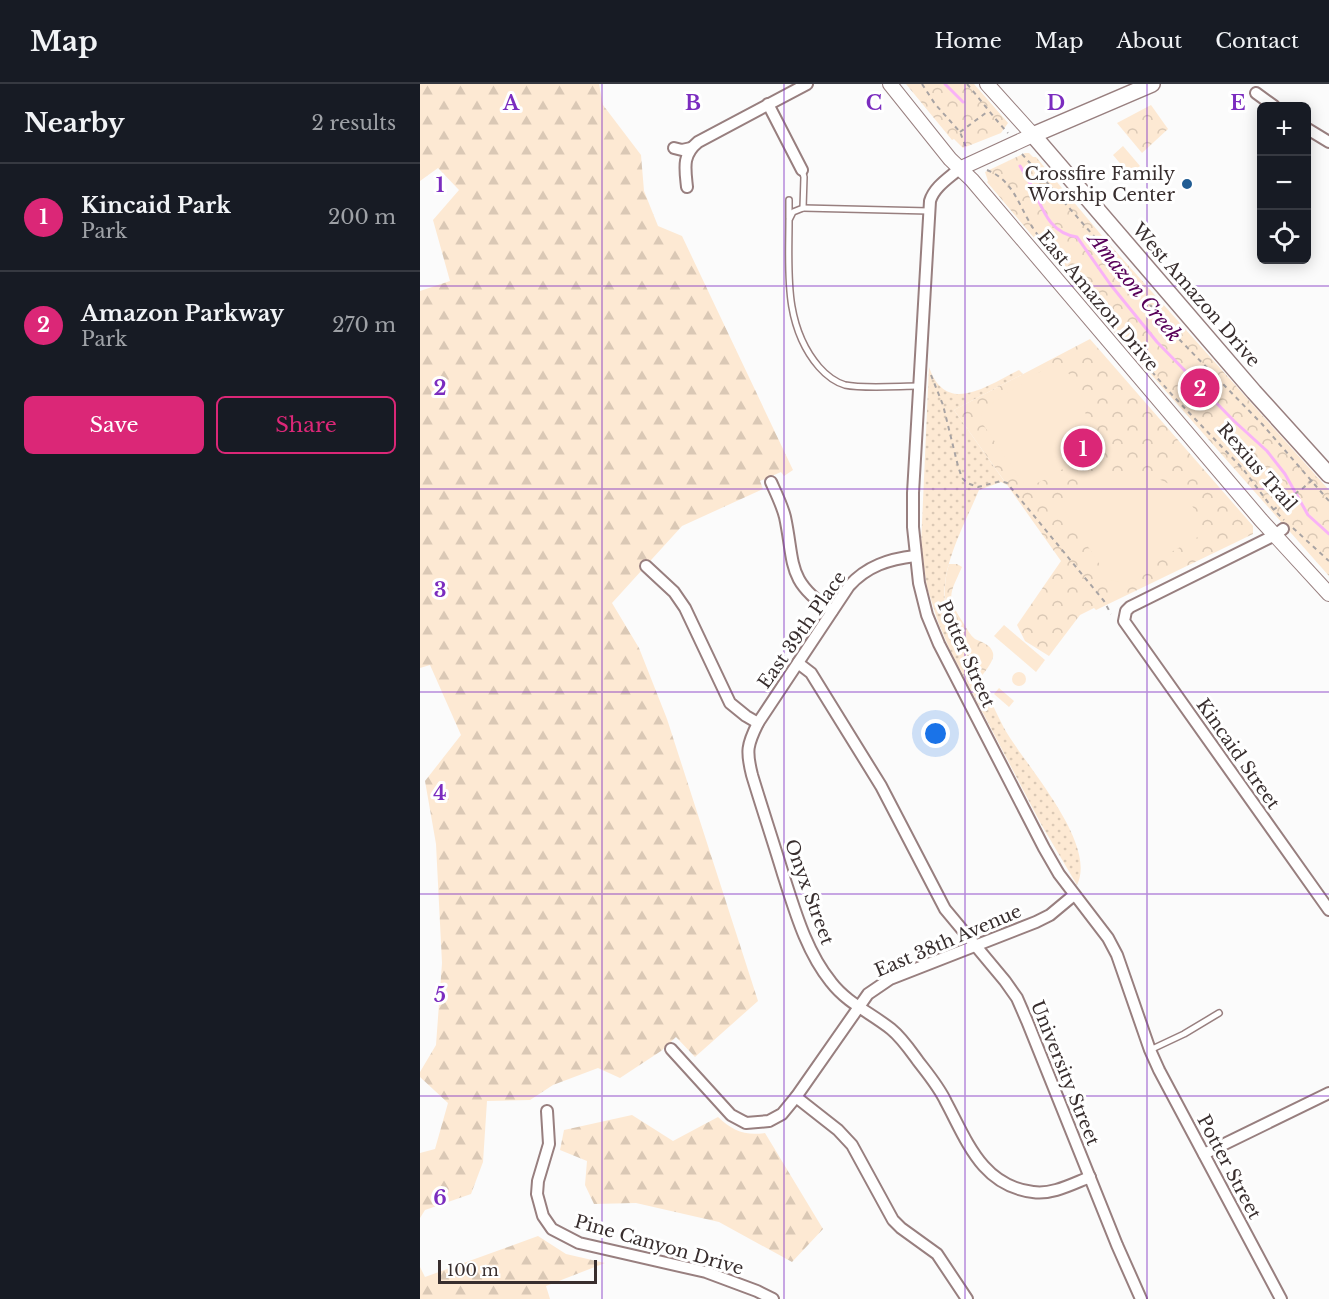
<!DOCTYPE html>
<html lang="en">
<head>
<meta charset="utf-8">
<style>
	:root { --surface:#171b24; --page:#242831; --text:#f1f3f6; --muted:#9ea1a6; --line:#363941; --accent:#db2777 }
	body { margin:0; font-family:"Libre Baskerville",serif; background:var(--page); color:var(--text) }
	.controls { position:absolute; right:18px; top:18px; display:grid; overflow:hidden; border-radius:9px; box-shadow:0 3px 15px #0003 }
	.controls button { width:54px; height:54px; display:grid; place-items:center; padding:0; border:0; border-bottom:2px solid var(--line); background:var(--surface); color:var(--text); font:30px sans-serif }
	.scale { position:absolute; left:18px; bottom:15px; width:159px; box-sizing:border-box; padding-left:6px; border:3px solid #382e2e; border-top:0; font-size:16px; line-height:21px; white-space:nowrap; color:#382e2e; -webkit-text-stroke:4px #fff; paint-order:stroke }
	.you { position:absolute; left:516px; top:650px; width:21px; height:21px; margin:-15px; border:4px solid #fff; border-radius:50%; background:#1a73e8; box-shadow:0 0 0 9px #1a73e833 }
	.badge { display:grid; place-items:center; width:39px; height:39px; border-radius:50%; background:var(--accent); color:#fff; font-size:20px; font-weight:700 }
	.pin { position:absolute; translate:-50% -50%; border:3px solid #fff; box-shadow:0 2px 6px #0006 }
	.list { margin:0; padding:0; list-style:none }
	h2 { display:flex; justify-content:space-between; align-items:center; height:78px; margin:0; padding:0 24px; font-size:26px }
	h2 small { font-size:20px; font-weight:400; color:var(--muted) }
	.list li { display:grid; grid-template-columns:39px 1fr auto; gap:18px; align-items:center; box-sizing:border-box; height:108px; padding:0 24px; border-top:2px solid var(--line) }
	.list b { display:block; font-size:22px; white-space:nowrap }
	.list p { margin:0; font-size:20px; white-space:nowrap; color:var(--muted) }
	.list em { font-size:20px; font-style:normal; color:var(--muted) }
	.actions { display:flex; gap:12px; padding:18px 24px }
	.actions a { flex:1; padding:14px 0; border:2px solid var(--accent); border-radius:9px; text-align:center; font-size:21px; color:var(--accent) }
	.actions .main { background:var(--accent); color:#fff }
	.icon { flex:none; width:33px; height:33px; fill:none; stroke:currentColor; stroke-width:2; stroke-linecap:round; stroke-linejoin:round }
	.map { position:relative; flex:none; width:909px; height:1215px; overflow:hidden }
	header { display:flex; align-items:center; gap:36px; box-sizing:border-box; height:84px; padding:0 30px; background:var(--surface); border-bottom:2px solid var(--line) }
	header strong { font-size:28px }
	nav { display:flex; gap:33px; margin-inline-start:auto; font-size:21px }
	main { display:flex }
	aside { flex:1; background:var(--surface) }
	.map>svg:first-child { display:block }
	.grass { fill:url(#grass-dots) }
	.forest { fill:url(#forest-firs) }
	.park { fill:url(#park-crowns) }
	.pitch { fill:#fde9d3 }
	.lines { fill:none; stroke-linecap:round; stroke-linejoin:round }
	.stream { stroke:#f9b2f7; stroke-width:3 }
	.service-casing { stroke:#987f7f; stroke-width:8 }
	.minor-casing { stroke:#987f7f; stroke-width:14 }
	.tertiary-casing { stroke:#987f7f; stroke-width:16 }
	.secondary-casing { stroke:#987f7f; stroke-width:18 }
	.path { stroke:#a8a3a3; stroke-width:2; stroke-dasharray:4.5 4.5; stroke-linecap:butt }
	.service { stroke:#fff; stroke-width:5 }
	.minor { stroke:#fff; stroke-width:10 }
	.tertiary { stroke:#fff; stroke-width:14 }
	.secondary { stroke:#fff; stroke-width:15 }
	.grid { fill:none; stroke:#7b2cbf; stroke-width:1.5; stroke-opacity:0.55 }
	.poi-dot { fill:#215c93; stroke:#fff; stroke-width:2 }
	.labels { text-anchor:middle; stroke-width:6; stroke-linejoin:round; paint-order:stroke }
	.poi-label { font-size:18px; fill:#382e2e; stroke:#fff; text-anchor:end }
	.street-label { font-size:18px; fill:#382e2e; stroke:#fff }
	.water-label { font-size:20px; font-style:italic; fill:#570059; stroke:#fff }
	.grid-label { font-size:20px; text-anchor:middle; font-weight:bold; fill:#7b2cbf; stroke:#fff; stroke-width:6; stroke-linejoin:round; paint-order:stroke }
</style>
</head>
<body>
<header>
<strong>Map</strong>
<nav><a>Home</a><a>Map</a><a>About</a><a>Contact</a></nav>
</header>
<main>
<aside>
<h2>Nearby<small>2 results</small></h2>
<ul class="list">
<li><span class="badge">1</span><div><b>Kincaid Park</b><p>Park</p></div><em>200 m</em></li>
<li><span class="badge">2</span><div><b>Amazon Parkway</b><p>Park</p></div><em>270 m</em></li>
</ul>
<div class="actions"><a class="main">Save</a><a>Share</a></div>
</aside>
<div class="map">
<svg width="909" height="1215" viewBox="0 0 909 1215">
	<defs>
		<pattern id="grass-dots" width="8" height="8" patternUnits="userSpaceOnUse" patternTransform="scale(1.5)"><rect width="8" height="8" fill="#fde9d3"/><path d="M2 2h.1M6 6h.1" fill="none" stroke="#dac8b5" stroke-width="1.8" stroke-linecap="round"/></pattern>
		<pattern id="forest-firs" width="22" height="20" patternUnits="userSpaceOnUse" patternTransform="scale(1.5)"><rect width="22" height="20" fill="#fde9d3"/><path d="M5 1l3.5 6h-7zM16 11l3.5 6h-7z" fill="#dac8b5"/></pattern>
		<pattern id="park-crowns" width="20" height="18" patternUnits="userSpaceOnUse" patternTransform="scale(1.5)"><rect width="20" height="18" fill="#fde9d3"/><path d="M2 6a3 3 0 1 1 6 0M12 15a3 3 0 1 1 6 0" fill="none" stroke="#dac8b5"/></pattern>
	</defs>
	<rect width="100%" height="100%" fill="#fbfbfb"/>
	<!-- grass -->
	<path class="grass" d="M 509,283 C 526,333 568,301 599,286 L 603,290 L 534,326 L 587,401 L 581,398 L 559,406 C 543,445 513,494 529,536 C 539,556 550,574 560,594 C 568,610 575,627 584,644 C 604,680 678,759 657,801 L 621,740 L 530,566 L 518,538 L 507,503 L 501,461 Z"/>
	<!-- forest -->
	<g class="forest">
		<polygon points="0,0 179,0 183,21 221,71 224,107 238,142 262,152 373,386 364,392 361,388 340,397 343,405 262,442 192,519 219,564 247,635 338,917 275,973 256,953 241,967 200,994 178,984 133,1001 110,1016 67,1017 63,1078 51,1110 5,1126 0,1134 0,1069 15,1065 28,1019 0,993 0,988 16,961 22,879 16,760 5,697 41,651 10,581 0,584 0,207 30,197 13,136 39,106 18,84 0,97"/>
		<path d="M 212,1031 L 253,1057 L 298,1033 C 313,1047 325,1052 345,1049 L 403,1145 L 372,1178 L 299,1138 L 216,1119 L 174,1120 L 165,1101 L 167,1077 L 140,1066 L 144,1046 Z"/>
		<polygon points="118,1152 146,1170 185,1179 126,1202 130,1215 0,1215 0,1183 5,1193"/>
	</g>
	<!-- park -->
	<g class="park">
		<polygon points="486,0 554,0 588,39 581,49 543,64 534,55 532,56"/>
		<polygon points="731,21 748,45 722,69 697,39"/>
		<polygon points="605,69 609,69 613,73 616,73 683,153 909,406 909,492 691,245 567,98 568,97 565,88"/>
		<polygon points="670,255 833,442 833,450 676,526 674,524 660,531 629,572 605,557 597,541 641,477 534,326"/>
		<path d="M 529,480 L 537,480 L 542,483 C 529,512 526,512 544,540 C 547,545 550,551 555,555 C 562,558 571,561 573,569 C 575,576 564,589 560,594 C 539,556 515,525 529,480 Z"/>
	</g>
	<!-- pitch -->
	<g class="pitch">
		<polygon points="703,62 720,82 710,91 693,71"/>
		<path d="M 635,278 C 667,299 675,340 654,373 C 643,389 624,397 606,403 L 560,336 L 563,325 Z"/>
		<path d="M 711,387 C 748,394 776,411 783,450 L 699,498 L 690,496 L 641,422 C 661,395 678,389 711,387 Z"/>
		<polygon points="584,541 625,576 616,588 574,552"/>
		<circle cx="599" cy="595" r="7"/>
		<polygon points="579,604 594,617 589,623 574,610"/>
	</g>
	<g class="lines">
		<!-- stream -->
		<g class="stream">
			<polyline points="525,0 543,18"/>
			<path d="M 600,82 C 604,89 608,95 612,103 C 623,125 629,149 657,153 L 690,200 L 737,258 L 814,337 L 847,367 L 865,390 L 888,431 L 909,450"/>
		</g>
		<defs>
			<g id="service">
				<path d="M 382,86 L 384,93 L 383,124 L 373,128 L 369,136 C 369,187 363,241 399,283 C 406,291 415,298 425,301 C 444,305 480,302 500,302"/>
				<polyline points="383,124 509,127"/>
				<polyline points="369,134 369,116"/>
				<polyline points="730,966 764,950 799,929"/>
			</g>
			<g id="minor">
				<polyline points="836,9 854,22"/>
				<polyline points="348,20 382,86"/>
				<polyline points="886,44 909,58"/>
				<polyline points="254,64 262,66 271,64"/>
				<path d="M 539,85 C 529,94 514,103 510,117 L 493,409 L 493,443 L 499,499 L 507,531 L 519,560 L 624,764 L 639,790 L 688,854 L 697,871 L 730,966 L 739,986 L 861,1215"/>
				<path d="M 267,103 C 265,84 262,71 278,58 L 387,0"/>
				<path d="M 351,398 C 356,409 362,421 365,433 C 375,480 366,497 412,527"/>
				<polyline points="863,445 855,451 710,523 706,527 704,537 909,826"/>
				<path d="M 495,472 C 469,475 447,482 429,502 L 338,639 C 327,661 326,667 332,691 C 342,724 353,757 363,790 C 375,827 386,867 411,898 C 427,919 451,929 471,945 C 482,954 490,966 498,977 C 508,990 519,1003 526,1018 C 547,1057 562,1102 613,1108 C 632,1111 652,1100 670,1093"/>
				<polyline points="226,482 254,508 265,524 310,619 326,632 338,639"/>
				<polyline points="378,579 391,589 461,702 525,825 585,897 597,914 607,937 697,1161 721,1215"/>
				<polyline points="251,965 311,1031 326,1039 349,1037 362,1030 376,1013 448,910 470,895 616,838 630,831 654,811"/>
				<polyline points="376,1013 418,1046 432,1061 473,1136 481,1144 517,1170 547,1215"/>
				<polyline points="127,1027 129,1060 118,1097 117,1110 123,1132 132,1145 159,1159 286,1188 337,1207 353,1215"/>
				<polyline points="784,1070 909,1009"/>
			</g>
			<g id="tertiary">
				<polyline points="470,0 530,75 552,96 841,436 909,510"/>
				<polyline points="539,85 613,51 567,0"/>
			</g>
			<polyline id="secondary" points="732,0 613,51 834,308 909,391"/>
		</defs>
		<!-- service casing -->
		<use href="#service" class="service-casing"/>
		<!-- minor casing -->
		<use href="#minor" class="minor-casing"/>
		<!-- tertiary casing -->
		<use href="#tertiary" class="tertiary-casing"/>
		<!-- secondary casing -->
		<use href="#secondary" class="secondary-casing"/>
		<!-- path -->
		<g class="path">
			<polyline points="502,0 515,20 540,48 547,66"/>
			<path d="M 547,0 C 561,16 573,33 588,49"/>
			<polyline points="540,48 567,28"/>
			<polyline points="602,70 679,158 754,250 842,340 909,417"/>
			<path d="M 567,86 C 592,96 597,117 610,139 C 617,152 629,164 637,177"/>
			<polyline points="653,195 679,222 689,238"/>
			<polyline points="726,281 754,313 823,385 853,425 864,436"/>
			<polyline points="511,291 523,321 538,382 542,394 547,399 558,403 581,397 587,399 684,517 691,530"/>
			<polyline points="853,426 883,404 896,393"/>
			<polyline points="873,444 909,477"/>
		</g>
		<!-- service -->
		<use href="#service" class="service"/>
		<!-- minor -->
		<use href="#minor" class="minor"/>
		<!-- tertiary -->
		<use href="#tertiary" class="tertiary"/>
		<!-- secondary -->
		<use href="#secondary" class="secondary"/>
	</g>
	<!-- grid -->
	<path class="grid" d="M 182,0 L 182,1215M 364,0 L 364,1215M 545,0 L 545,1215M 727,0 L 727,1215M 0,202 L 909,202M 0,405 L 909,405M 0,608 L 909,608M 0,810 L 909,810M 0,1012 L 909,1012"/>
	<!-- markers -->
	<circle class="poi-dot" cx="767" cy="100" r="6"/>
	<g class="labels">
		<!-- poi labels -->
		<g class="poi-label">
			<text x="755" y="96">Crossfire Family<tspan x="755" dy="21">Worship Center</tspan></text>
		</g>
		<!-- street labels -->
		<g class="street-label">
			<text transform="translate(776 211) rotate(49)" y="6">West Amazon Drive</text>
			<text transform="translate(678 217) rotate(50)" y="6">East Amazon Drive</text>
			<text transform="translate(837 383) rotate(49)" y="6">Rexius Trail</text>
			<text transform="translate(382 546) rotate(-55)" y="6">East 39th Place</text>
			<text transform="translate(546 570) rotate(66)" y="6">Potter Street</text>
			<text transform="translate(818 670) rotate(55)" y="6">Kincaid Street</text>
			<text transform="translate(389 808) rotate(70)" y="6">Onyx Street</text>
			<text transform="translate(528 857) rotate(-23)" y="6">East 38th Avenue</text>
			<text transform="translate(645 989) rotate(68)" y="6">University Street</text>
			<text transform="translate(809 1083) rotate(62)" y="6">Potter Street</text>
			<text transform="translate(239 1161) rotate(16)" y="6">Pine Canyon Drive</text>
		</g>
		<!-- water labels -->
		<g class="water-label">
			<text transform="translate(715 203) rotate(51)" y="7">Amazon Creek</text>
		</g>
	</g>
	<g class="grid-label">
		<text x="91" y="26">A</text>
		<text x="273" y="26">B</text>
		<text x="454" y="26">C</text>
		<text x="636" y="26">D</text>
		<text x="818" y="26">E</text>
		<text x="20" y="108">1</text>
		<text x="20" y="311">2</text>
		<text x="20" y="513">3</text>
		<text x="20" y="716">4</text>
		<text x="20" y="918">5</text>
		<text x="20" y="1121">6</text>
	</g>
</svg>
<div class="controls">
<button>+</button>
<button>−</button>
<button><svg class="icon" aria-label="locate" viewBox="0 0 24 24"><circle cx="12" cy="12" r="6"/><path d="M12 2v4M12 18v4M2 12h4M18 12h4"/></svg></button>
</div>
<div class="scale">100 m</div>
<div class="you"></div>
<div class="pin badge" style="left:663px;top:364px">1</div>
<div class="pin badge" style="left:780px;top:304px">2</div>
</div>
</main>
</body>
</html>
